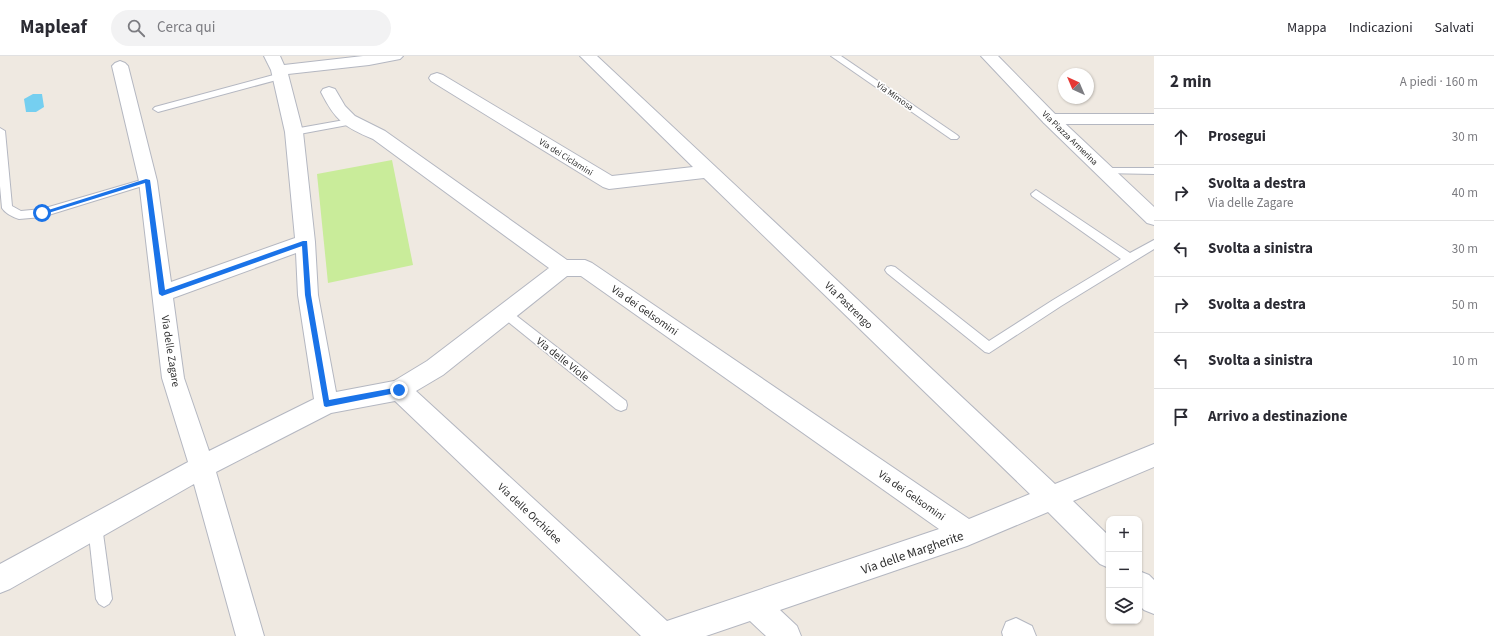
<!DOCTYPE html>
<html lang="it">
<head>
<meta charset="utf-8">
<style>
	:root { --surface:#fff; --page:#f2f2f3; --text:#2b2b33; --muted:#7c7c81; --line:#e1e1e2 }
	body { margin:0; font-family:"Source Sans 3",sans-serif; background:var(--page); color:var(--text) }
	.controls { position:absolute; right:12px; bottom:12px; display:grid; overflow:hidden; border-radius:8px; box-shadow:0 1px 3px #0004 }
	.controls button { width:36px; height:36px; display:grid; place-items:center; padding:0; border:0; border-bottom:1px solid var(--line); background:var(--surface); color:var(--text); font:20px sans-serif }
	.compass { position:absolute; left:1058px; top:12px; width:36px; height:36px; border-radius:50%; background:var(--surface); box-shadow:0 1px 3px #0004; rotate:316deg }
	.stop { position:absolute; width:12px; height:12px; margin:-9px; border:3px solid #1a73e8; border-radius:50%; background:#fff }
	.stop.end { background:#1a73e8; border-color:#fff; box-shadow:0 1px 4px #0008 }
	.list { margin:0; padding:0; list-style:none }
	h2 { display:flex; justify-content:space-between; align-items:center; height:52px; margin:0; padding:0 16px; font-size:17px }
	h2 small { font-size:13px; font-weight:400; color:var(--muted) }
	.list li { display:grid; grid-template-columns:26px 1fr auto; gap:12px; align-items:center; box-sizing:border-box; height:56px; padding:0 16px; border-top:1px solid var(--line) }
	.list b { display:block; font-size:15px; white-space:nowrap }
	.list p { margin:0; font-size:13px; white-space:nowrap; color:var(--muted) }
	.list em { font-size:13px; font-style:normal; color:var(--muted) }
	.icon { flex:none; width:22px; height:22px; fill:none; stroke:currentColor; stroke-width:2; stroke-linecap:round; stroke-linejoin:round }
	.map { position:relative; flex:none; width:1154px; height:580px; overflow:hidden }
	header { display:flex; align-items:center; gap:24px; box-sizing:border-box; height:56px; padding:0 20px; background:var(--surface); border-bottom:1px solid var(--line) }
	header strong { font-size:19px }
	nav { display:flex; gap:22px; margin-inline-start:auto; font-size:14px }
	.search { width:280px; height:36px; background:var(--page); display:flex; align-items:center; gap:10px; box-sizing:border-box; padding:0 14px; border-radius:22px; color:var(--muted); font-size:15px }
	main { display:flex }
	aside { flex:1; background:var(--surface) }
	.map>svg:first-child { display:block }
	.pitch { fill:#c9ec9a }
	.water { fill:#75cff0 }
	.lines { fill:none; stroke-linecap:round; stroke-linejoin:round }
	.service-casing { stroke:#b4b7c1; stroke-width:2 }
	.minor-casing { stroke:#b4b7c1; stroke-width:2 }
	.tertiary-casing { stroke:#b4b7c1; stroke-width:2 }
	.service { fill:#fff; fill-rule:evenodd }
	.minor { fill:#fff; fill-rule:evenodd }
	.tertiary { fill:#fff; fill-rule:evenodd }
	.route { fill:#1a73e8 }
	.labels { text-anchor:middle; stroke-width:3.5; stroke-linejoin:round; paint-order:stroke }
	.far-street-label { font-size:9px; fill:#2e2e2e; stroke:#fff }
	.street-label { font-size:11px; fill:#2e2e2e; stroke:#fff }
	.near-street-label { font-size:13px; fill:#2e2e2e; stroke:#fff }
</style>
</head>
<body>
<header>
<strong>Mapleaf</strong>
<div class="search"><svg class="icon" aria-label="search" viewBox="0 0 24 24"><circle cx="10" cy="10" r="6"/><path d="M15 15l6 6"/></svg>Cerca qui</div>
<nav><a>Mappa</a><a>Indicazioni</a><a>Salvati</a></nav>
</header>
<main>
<div class="map">
<svg width="1154" height="580" viewBox="0 0 1154 580">
	<rect width="100%" height="100%" fill="#efe9e1"/>
	<!-- pitch -->
	<polygon class="pitch" points="392,104 413,209 328,227 317,118"/>
	<!-- water -->
	<polygon class="water" points="33,38 42,38 44,51 36,56 26,56 24,43"/>
	<g class="lines">
		<defs>
			<g id="service">
				<polygon points="831,0 841,0 957,79 959,81 957,83 951,83"/>
				<polygon points="281,17 285,20 284,22 158,56 153,53 155,51"/>
				<polygon points="350,63 355,66 353,68 294,79 289,76 294,73"/>
				<path d="M 0,72 L 5,75 L 12,150 L 21,155 L 42,153 L 148,122 L 153,125 L 152,127 L 42,161 L 19,163 C 13,161 5,157 2,152 L 0,130 Z"/>
				<polygon points="1104,112 1154,112 1154,118 1101,117 1099,115 1101,113"/>
				<polygon points="1036,134 1130,197 1154,184 1154,193 1061,250 989,297 985,296 887,217 885,214 887,211 891,210 895,211 989,285 1053,244 1121,203 1032,140 1031,138"/>
				<polygon points="505,252 509,254 626,345 627,349 626,353 621,355 616,353 501,260 499,257 501,254"/>
				<polygon points="95,463 100,465 102,470 112,543 109,548 104,551 99,548 96,543 88,470 90,465"/>
			</g>
			<g id="minor">
				<path d="M 264,0 L 280,0 L 284,9 L 363,0 L 403,0 L 400,3 L 369,9 L 288,18 L 303,76 L 315,186 L 318,239 L 336,336 L 394,325 L 427,305 L 549,212 L 373,83 C 344,71 335,64 321,36 L 323,33 L 329,31 L 335,33 L 345,50 L 355,60 L 385,75 L 567,204 L 585,204 L 592,207 L 969,463 L 1030,438 L 704,122 L 609,133 L 603,131 L 431,25 L 429,22 L 431,19 L 437,17 L 443,19 L 612,120 L 693,111 L 580,0 L 597,0 L 1055,428 L 1154,388 L 1154,411 L 1073,445 L 1109,480 L 1109,512 L 1100,508 L 1048,456 L 967,490 L 780,554 L 797,570 L 801,580 L 766,580 L 750,565 L 706,580 L 641,580 L 395,345 L 331,357 L 216,416 L 264,580 L 236,580 L 194,428 L 10,533 L 0,537 L 0,508 L 188,406 L 162,322 L 139,125 L 112,10 L 115,7 L 120,5 L 125,7 L 128,10 L 157,125 L 171,226 L 295,182 L 285,76 L 271,14 ZM 296,197 L 298,239 L 314,343 L 209,395 L 184,322 L 173,242 ZM 567,220 L 581,220 L 939,473 L 667,565 L 416,335 L 443,319 Z"/>
				<polygon points="1050,58 1154,58 1154,68 1050,68 1044,67 1042,63 1044,59"/>
				<polygon points="1139,515 1149,519 1154,524 1154,558 1144,554 1139,549"/>
				<polygon points="1016,562 1032,570 1036,580 1003,580 1002,576 1006,566"/>
			</g>
			<polygon id="tertiary" points="981,0 998,0 1056,59 1154,151 1154,169 1147,167 1044,67"/>
		</defs>
		<!-- service casing -->
		<use href="#service" class="service-casing"/>
		<!-- minor casing -->
		<use href="#minor" class="minor-casing"/>
		<!-- tertiary casing -->
		<use href="#tertiary" class="tertiary-casing"/>
		<!-- service -->
		<use href="#service" class="service"/>
		<!-- minor -->
		<use href="#minor" class="minor"/>
		<!-- tertiary -->
		<use href="#tertiary" class="tertiary"/>
	</g>
	<!-- route -->
	<polygon class="route" points="146,123 150,124 165,234 303,185 307,185 311,239 329,344 399,331 402,334 401,336 326,351 324,350 305,239 302,190 162,240 159,238 145,127 42,159 39,157"/>
	<g class="labels">
		<!-- far-street labels -->
		<g class="far-street-label">
			<text transform="translate(895 40) rotate(35)" y="3">Via Mimosa</text>
			<text transform="translate(1070 82) rotate(44)" y="3">Via Piazza Armerina</text>
			<text transform="translate(566 101) rotate(32)" y="3">Via dei Ciclamini</text>
		</g>
		<!-- street labels -->
		<g class="street-label">
			<text transform="translate(849 249) rotate(44)" y="4">Via Pastrengo</text>
			<text transform="translate(645 254) rotate(35)" y="4">Via dei Gelsomini</text>
			<text transform="translate(171 295) rotate(81)" y="4">Via delle Zagare</text>
			<text transform="translate(563 303) rotate(38)" y="4">Via delle Viole</text>
			<text transform="translate(912 439) rotate(35)" y="4">Via dei Gelsomini</text>
			<text transform="translate(530 457) rotate(43)" y="4">Via delle Orchidee</text>
		</g>
		<!-- near-street labels -->
		<g class="near-street-label">
			<text transform="translate(912 496) rotate(-19)" y="5">Via delle Margherite</text>
		</g>
	</g>
</svg>
<div class="controls">
<button>+</button>
<button>−</button>
<button><svg class="icon" aria-label="layers" viewBox="0 0 24 24"><path d="M12 4l9 5-9 5-9-5zM3 14l9 5 9-5"/></svg></button>
</div>
<svg class="compass" viewBox="-18 -18 36 36"><path d="M0-13l5 13h-10z" fill="#e53935"/><path d="M0 13l5-13h-10z" fill="#7c7c81"/></svg>
<div class="stop" style="left:42px;top:157px"></div>
<div class="stop end" style="left:399px;top:334px"></div>
</div>
<aside>
<h2>2 min<small>A piedi · 160 m</small></h2>
<ul class="list">
<li><svg class="icon" aria-label="ahead" viewBox="0 0 24 24"><path d="M12 20V5M6 11l6-6 6 6"/></svg><div><b>Prosegui</b></div><em>30 m</em></li>
<li><svg class="icon" aria-label="right" viewBox="0 0 24 24"><path d="M7 20v-9h11M14 6l5 5-5 5"/></svg><div><b>Svolta a destra</b><p>Via delle Zagare</p></div><em>40 m</em></li>
<li><svg class="icon" aria-label="left" viewBox="0 0 24 24"><path d="M17 20v-9H6M10 6l-5 5 5 5"/></svg><div><b>Svolta a sinistra</b></div><em>30 m</em></li>
<li><svg class="icon" aria-label="right" viewBox="0 0 24 24"><path d="M7 20v-9h11M14 6l5 5-5 5"/></svg><div><b>Svolta a destra</b></div><em>50 m</em></li>
<li><svg class="icon" aria-label="left" viewBox="0 0 24 24"><path d="M17 20v-9H6M10 6l-5 5 5 5"/></svg><div><b>Svolta a sinistra</b></div><em>10 m</em></li>
<li><svg class="icon" aria-label="arrive" viewBox="0 0 24 24"><path d="M6 21V4h12l-3 4 3 4H6"/></svg><div><b>Arrivo a destinazione</b></div></li>
</ul>
</aside>
</main>
</body>
</html>
